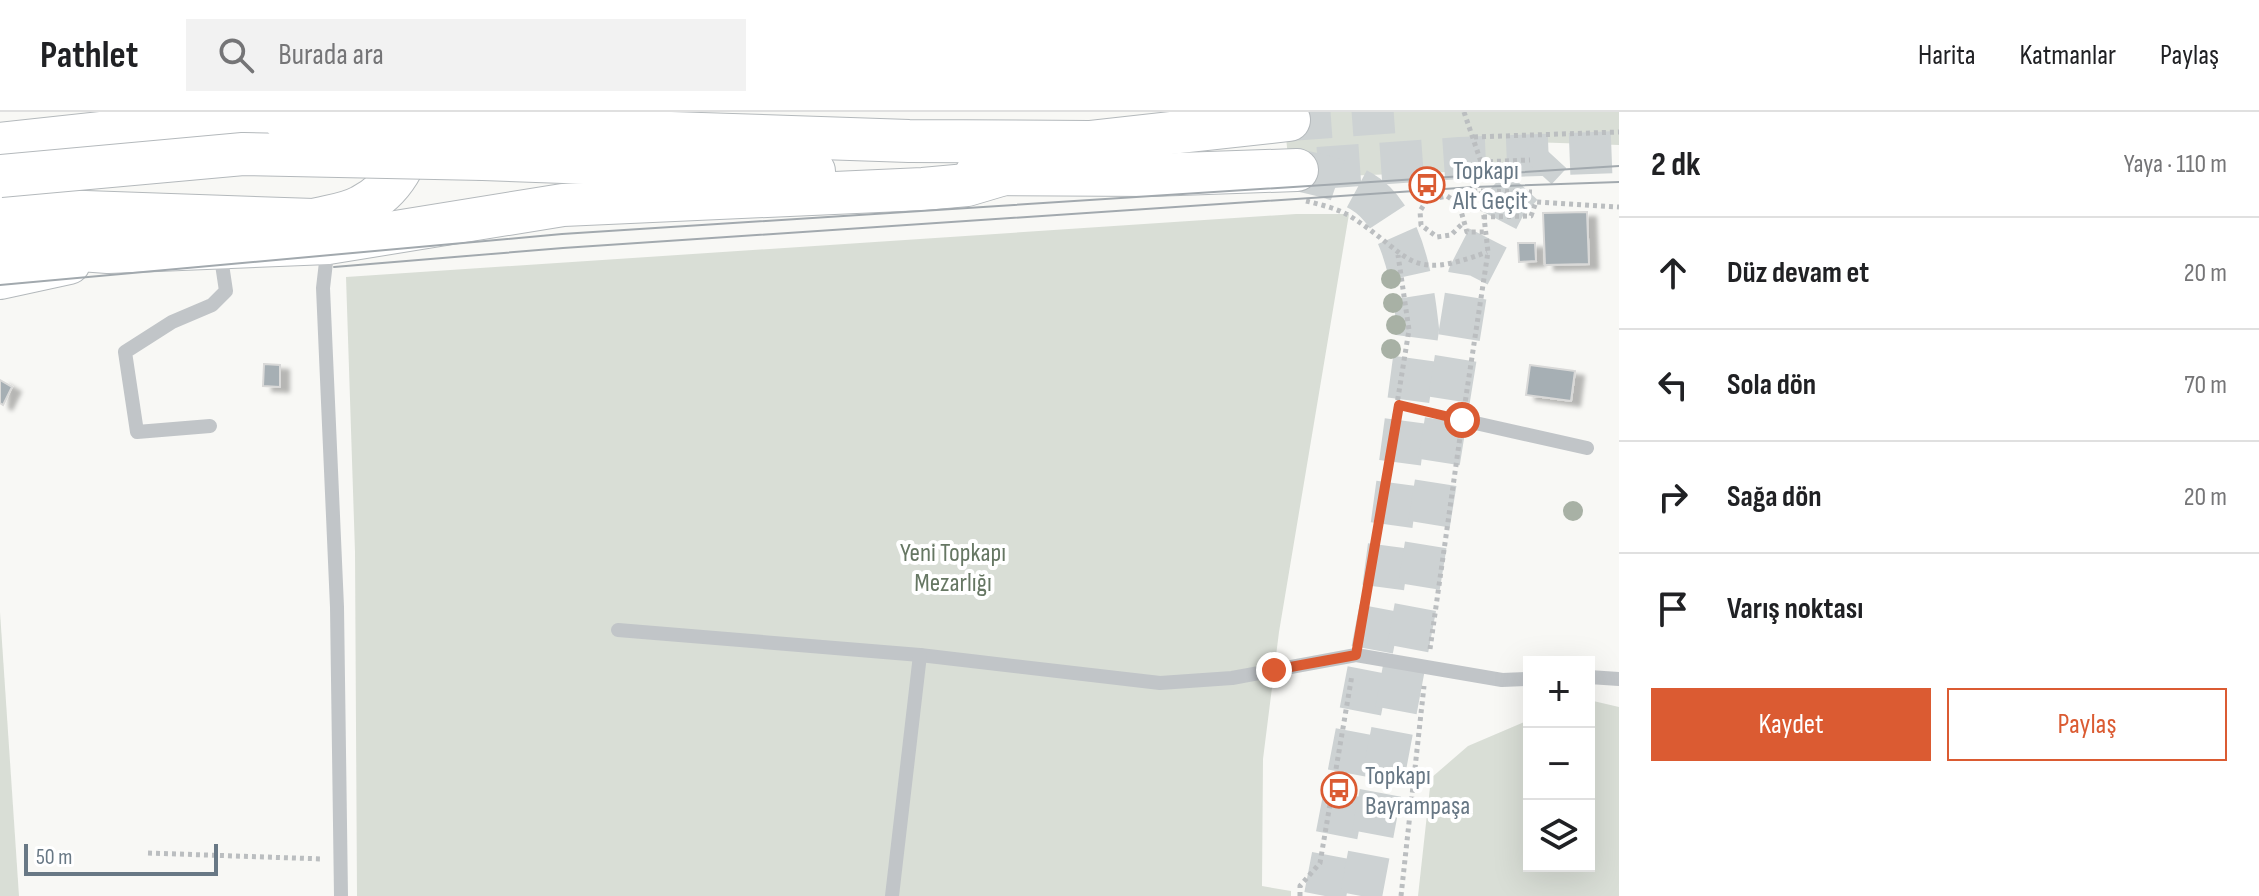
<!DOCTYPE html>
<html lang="tr">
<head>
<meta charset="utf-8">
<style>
	:root { --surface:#fff; --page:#f2f2f2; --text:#202124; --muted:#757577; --line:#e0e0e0; --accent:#db5b32 }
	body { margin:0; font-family:"Sofia Sans Condensed",sans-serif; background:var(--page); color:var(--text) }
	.controls { position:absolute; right:24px; bottom:24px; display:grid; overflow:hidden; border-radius:0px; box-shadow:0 8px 32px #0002 }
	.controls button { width:72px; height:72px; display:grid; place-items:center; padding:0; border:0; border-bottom:2px solid var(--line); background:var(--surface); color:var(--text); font:40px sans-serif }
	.scale { position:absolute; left:24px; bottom:20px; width:194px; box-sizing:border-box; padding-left:8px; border:4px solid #687885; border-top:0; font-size:22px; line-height:28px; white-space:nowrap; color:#687885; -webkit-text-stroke:6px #fff; paint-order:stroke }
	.stop { position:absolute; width:24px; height:24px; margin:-18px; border:6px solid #db5b32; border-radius:50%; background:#fff }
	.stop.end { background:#db5b32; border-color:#fff; box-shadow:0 2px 8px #0008 }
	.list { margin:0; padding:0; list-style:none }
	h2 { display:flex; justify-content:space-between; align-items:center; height:104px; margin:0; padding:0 32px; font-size:34px }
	h2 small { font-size:26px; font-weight:400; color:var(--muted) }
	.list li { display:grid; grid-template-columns:52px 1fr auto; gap:24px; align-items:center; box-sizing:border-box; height:112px; padding:0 32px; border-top:2px solid var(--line) }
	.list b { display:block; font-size:30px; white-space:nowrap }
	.list em { font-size:26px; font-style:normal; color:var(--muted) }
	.actions { display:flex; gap:16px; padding:24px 32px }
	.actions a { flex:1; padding:18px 0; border:2px solid var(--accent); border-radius:0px; text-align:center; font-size:28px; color:var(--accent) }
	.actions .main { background:var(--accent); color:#fff }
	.icon { flex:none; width:44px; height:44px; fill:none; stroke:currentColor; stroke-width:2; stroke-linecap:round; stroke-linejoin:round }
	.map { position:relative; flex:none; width:1619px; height:784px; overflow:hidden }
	header { display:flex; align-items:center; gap:48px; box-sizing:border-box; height:112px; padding:0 40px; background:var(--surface); border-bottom:2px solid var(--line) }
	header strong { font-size:38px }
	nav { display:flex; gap:44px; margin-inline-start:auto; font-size:28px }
	.search { width:560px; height:72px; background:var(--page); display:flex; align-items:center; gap:20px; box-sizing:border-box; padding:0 28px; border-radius:0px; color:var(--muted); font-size:30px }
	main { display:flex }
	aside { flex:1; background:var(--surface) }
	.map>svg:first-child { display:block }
	.green { fill:#d9ded6 }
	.building { fill:#a6afb4; stroke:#d9d9d8; stroke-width:2; filter:url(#shadow) }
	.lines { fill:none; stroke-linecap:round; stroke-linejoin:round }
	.primary-tunnel { stroke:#cdd2d3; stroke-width:42; stroke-dasharray:42 21; stroke-linecap:butt }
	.primary-casing { stroke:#b4b9bc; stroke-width:44 }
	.path { stroke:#bbbec0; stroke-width:5; stroke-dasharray:4 4; stroke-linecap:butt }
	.service { stroke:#c1c5c8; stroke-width:14 }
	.primary { stroke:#fff; stroke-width:42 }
	.tram { stroke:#a2a9ae; stroke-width:2 }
	.primary-bridge-casing { stroke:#b4b9bc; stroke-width:44; stroke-linecap:butt }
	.primary-bridge { stroke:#fff; stroke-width:42 }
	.tree { fill:#a8b1a5 }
	.route { stroke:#db5b32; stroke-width:10 }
	.labels { text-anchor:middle; stroke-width:8; stroke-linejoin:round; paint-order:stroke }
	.poi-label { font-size:26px; fill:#687885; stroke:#fff; text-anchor:start }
	.park-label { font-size:26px; fill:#667763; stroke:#fff }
</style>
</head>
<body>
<header>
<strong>Pathlet</strong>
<div class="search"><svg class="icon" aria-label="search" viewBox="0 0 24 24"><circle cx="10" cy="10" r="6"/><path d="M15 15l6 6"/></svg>Burada ara</div>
<nav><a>Harita</a><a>Katmanlar</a><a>Paylaş</a></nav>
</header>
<main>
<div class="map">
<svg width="1619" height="784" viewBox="0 0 1619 784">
	<defs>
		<filter id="shadow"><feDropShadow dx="9" dy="5" stdDeviation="2" flood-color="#0004"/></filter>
	</defs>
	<rect width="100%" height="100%" fill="#f8f8f5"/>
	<!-- green -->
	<g class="green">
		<polygon points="1310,0 1619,0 1619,33 1530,30 1501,58 1290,66 1286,25 1311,23"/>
		<polygon points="1296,102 1349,102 1279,520 1263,647 1262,774 1291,779 1291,784 357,784 355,440 346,165"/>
		<polygon points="0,500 19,784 0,784"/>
		<polygon points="1589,588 1619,595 1619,784 1418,784 1431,666 1468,634 1529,608 1529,754 1589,754"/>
	</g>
	<!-- building -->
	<g class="building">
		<polygon points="1587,100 1589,152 1545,153 1543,101"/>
		<polygon points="1518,131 1535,131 1536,149 1519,150"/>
		<polygon points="264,252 280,253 280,275 263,274"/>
		<polygon points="1530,253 1575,259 1571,289 1526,283"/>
		<polygon points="0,268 12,275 3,293 0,291"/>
	</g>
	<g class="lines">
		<!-- primary-tunnel -->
		<g class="primary-tunnel">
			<polyline points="1289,8 1399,0"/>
			<polyline points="1318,56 1460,46 1619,40"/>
			<path d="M 1297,58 C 1319,63 1341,67 1361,79 C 1404,104 1413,173 1418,217 L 1381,492 L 1325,784"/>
			<polyline points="1361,784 1418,481 1469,163 1506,91 1551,42"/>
		</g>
		<defs>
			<g id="primary">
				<polyline points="492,15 909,29 1089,30 1289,8"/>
				<polyline points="0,32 137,17 285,8"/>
				<polyline points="483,47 814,59"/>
				<polyline points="976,62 1151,63 1297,58"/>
				<path d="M 0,97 L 314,108 C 330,104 348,102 362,94 C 392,79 414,45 411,13"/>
				<polyline points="0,124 26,134 108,140 328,131 563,93 923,77 967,73 1004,62"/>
				<polyline points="0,166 69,151"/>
			</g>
		</defs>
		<!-- primary casing -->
		<use href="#primary" class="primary-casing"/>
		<!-- path -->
		<g class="path">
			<polyline points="1464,0 1481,50 1481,55 1474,55 1474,79 1481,79 1488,140 1465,291"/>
			<polyline points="1474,25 1619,20"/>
			<polyline points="1481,50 1530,48"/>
			<polyline points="1481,79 1532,80"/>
			<path d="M 1306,89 C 1322,93 1340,97 1353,106 C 1413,145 1407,170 1487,140"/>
			<polyline points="1483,105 1531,104 1536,90 1619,95"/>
			<polyline points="1461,113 1451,123 1437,125 1421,113 1420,99 1427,88 1447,84 1459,92 1467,120 1484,120"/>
			<polyline points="1399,293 1445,304"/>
			<polyline points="1359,525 1409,218 1398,143"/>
			<polyline points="1430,537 1460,325"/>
			<polyline points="148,741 323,747"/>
			<polyline points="1300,784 1300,774 1320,751 1352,563"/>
			<polyline points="1401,784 1424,574"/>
		</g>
		<!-- service -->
		<g class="service">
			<polyline points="328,133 323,176 337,495 341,784"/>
			<polyline points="1462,308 1587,336"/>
			<polyline points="210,314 137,320 125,240 172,210 212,193 226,179 220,139"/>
			<polyline points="618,518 920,543 1160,571 1232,566 1356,543 1502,568 1529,567"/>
			<polyline points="1589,565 1619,567"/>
			<polyline points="892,784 920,543"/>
		</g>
		<!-- primary -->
		<use href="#primary" class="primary"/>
		<!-- tram -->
		<g class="tram">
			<polyline points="334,155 563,136 1474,75 1619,70"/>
			<polyline points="0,173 562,122 1619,54"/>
		</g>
		<defs>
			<g id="primary-bridge">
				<polyline points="285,8 492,15"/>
				<polyline points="0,64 243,42 483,47"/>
			</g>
		</defs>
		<!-- primary-bridge casing -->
		<use href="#primary-bridge" class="primary-bridge-casing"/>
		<!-- primary-bridge -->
		<use href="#primary-bridge" class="primary-bridge"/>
	</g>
	<!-- trees -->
	<g class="tree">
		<circle cx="1391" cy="167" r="10"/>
		<circle cx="1393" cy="191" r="10"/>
		<circle cx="1396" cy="213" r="10"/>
		<circle cx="1391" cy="237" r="10"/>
		<circle cx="1573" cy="399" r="10"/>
	</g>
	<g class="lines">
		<!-- route -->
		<polyline class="route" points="1274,558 1356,543 1399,293 1462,308"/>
	</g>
	<!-- icons -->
	<defs>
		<symbol id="bus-ring" viewBox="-11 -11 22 22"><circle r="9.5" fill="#fff" stroke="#db5b32" stroke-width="1.5"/><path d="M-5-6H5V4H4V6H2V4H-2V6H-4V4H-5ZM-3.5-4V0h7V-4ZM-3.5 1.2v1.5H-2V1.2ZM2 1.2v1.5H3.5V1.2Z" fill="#db5b32"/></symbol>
	</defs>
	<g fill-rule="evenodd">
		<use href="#bus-ring" x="1407" y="53" width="40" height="40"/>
		<use href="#bus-ring" x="1319" y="658" width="40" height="40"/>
	</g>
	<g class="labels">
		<!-- poi labels -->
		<g class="poi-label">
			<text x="1453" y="67">Topkapı<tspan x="1453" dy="30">Alt Geçit</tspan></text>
			<text x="1365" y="672">Topkapı<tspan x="1365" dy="30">Bayrampaşa</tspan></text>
		</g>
		<!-- park labels -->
		<g class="park-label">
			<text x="953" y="449">Yeni Topkapı<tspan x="953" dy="30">Mezarlığı</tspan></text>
		</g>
	</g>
</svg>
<div class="controls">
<button>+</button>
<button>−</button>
<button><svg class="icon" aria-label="layers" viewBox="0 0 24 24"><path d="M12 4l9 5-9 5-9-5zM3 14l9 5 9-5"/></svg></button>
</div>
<div class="scale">50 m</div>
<div class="stop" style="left:1462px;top:308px"></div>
<div class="stop end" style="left:1274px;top:558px"></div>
</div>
<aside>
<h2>2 dk<small>Yaya · 110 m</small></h2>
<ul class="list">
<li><svg class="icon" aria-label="ahead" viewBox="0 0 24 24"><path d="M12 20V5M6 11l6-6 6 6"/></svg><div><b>Düz devam et</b></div><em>20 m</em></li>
<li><svg class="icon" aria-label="left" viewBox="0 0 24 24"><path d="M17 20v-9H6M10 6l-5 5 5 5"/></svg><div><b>Sola dön</b></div><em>70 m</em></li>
<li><svg class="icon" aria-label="right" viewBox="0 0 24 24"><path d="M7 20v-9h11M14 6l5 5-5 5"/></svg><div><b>Sağa dön</b></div><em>20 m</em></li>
<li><svg class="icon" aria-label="arrive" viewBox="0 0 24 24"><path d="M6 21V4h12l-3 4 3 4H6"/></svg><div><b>Varış noktası</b></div></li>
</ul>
<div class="actions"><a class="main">Kaydet</a><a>Paylaş</a></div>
</aside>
</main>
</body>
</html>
